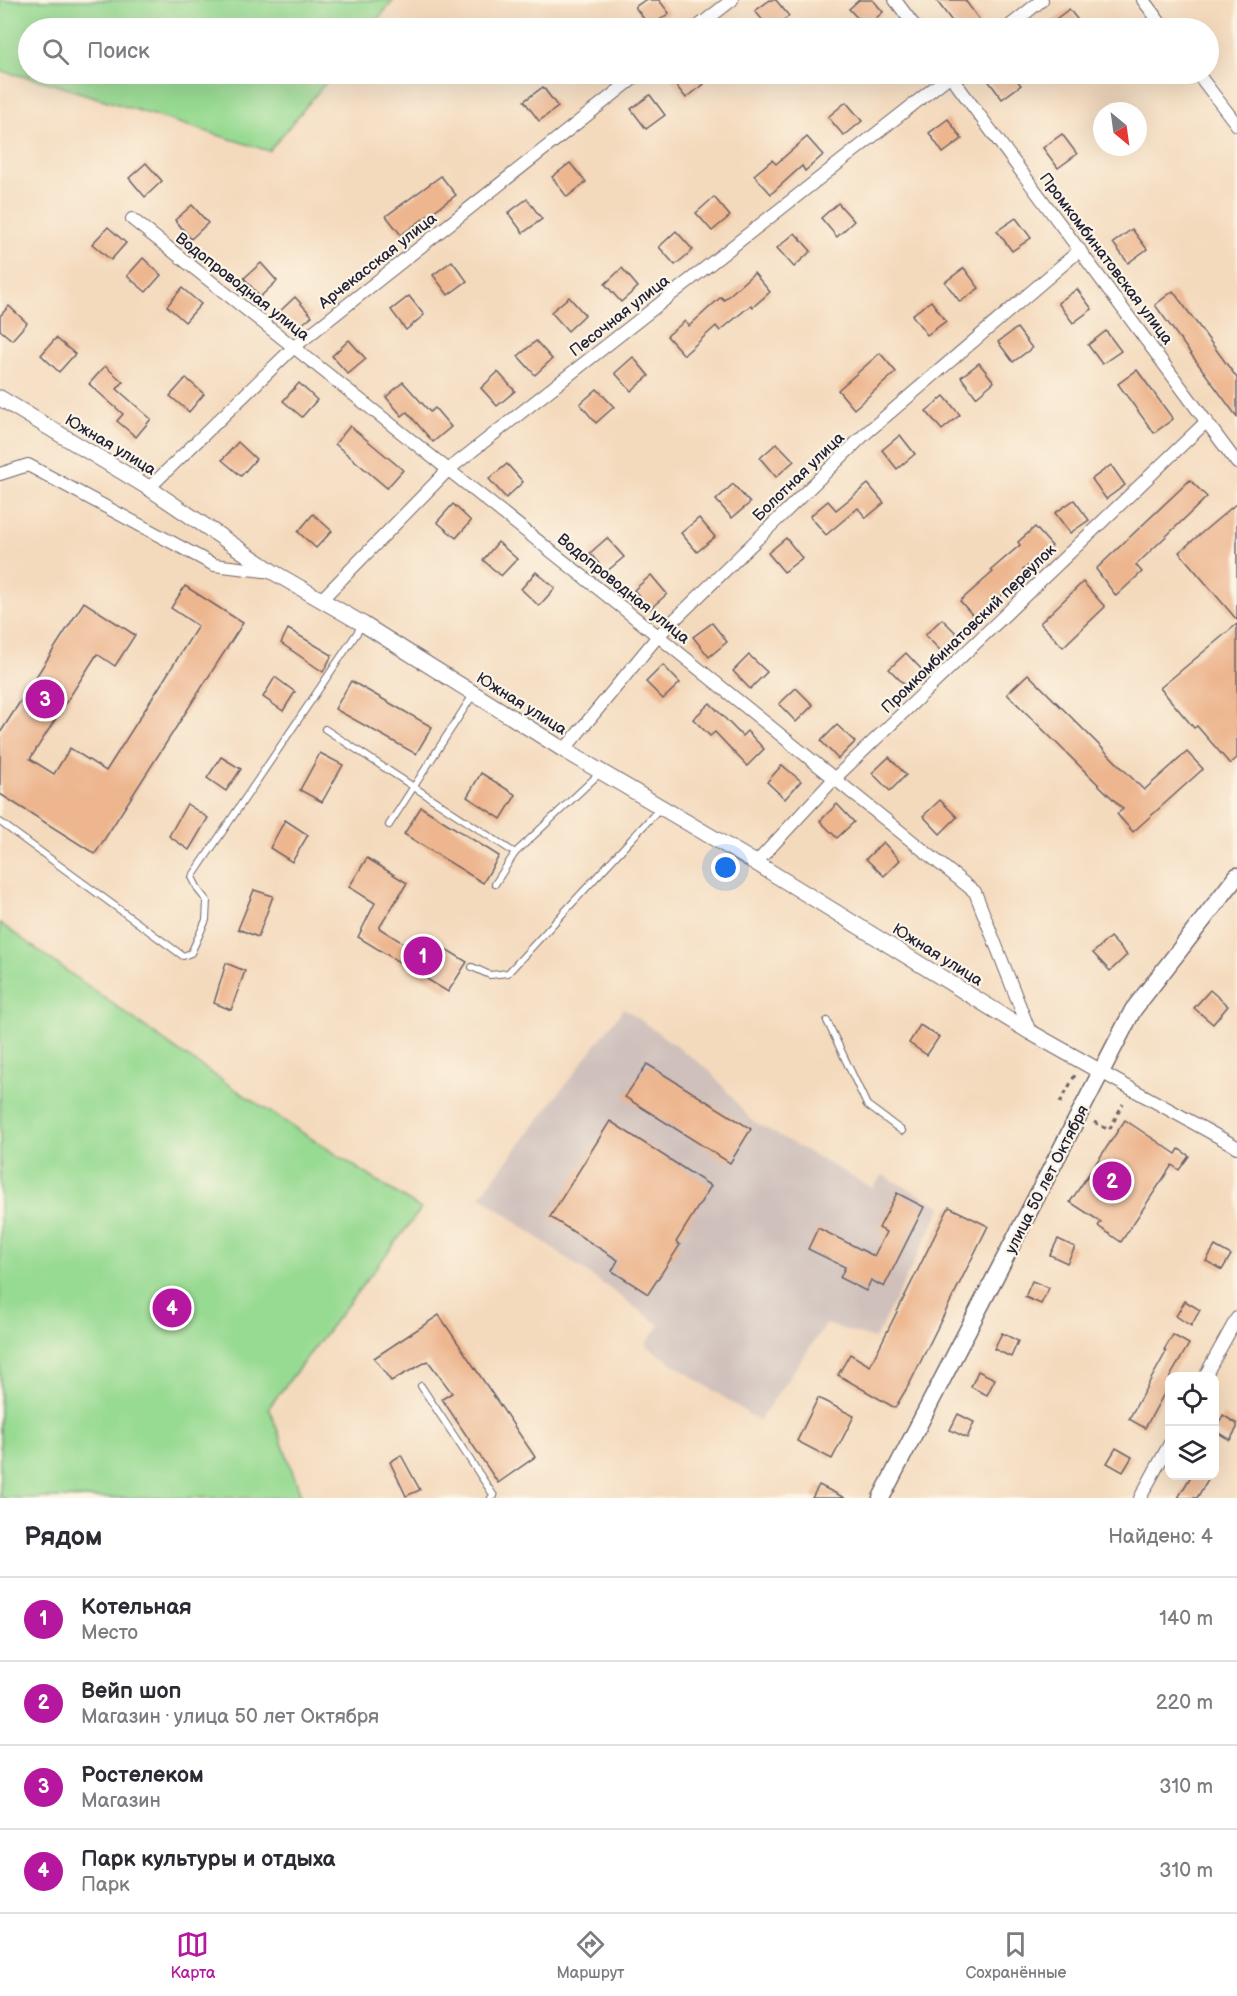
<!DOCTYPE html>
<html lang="ru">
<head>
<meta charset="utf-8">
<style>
	:root { --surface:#fff; --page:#f7f7f7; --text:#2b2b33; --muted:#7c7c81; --line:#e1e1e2; --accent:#b5179e }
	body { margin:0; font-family:"Balsamiq Sans",sans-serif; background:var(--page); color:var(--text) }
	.controls { position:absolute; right:18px; bottom:18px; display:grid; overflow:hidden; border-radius:12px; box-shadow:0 6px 24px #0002 }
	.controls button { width:54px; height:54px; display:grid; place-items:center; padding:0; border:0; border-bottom:2px solid var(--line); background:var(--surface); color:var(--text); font:30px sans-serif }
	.compass { position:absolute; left:1093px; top:102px; width:54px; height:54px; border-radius:50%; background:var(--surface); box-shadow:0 6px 24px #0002; rotate:151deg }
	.you { position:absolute; left:726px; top:868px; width:21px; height:21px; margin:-15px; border:4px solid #fff; border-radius:50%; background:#1a73e8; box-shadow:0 0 0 9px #1a73e833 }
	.badge { display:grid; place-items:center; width:39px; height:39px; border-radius:50%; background:var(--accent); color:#fff; font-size:20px; font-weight:700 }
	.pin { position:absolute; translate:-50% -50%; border:3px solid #fff; box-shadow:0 2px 6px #0006 }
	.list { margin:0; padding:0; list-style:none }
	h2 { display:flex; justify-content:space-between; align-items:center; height:78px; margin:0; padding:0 24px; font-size:26px }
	h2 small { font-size:20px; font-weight:400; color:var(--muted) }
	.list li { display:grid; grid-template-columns:39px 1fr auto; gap:18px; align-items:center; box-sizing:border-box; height:84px; padding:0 24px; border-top:2px solid var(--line) }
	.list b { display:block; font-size:22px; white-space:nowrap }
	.list p { margin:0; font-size:20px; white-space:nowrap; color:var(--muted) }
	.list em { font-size:20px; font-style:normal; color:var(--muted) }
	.icon { flex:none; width:33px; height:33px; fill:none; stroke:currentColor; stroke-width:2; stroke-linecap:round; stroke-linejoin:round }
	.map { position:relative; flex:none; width:1237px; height:1498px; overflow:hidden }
	.search { position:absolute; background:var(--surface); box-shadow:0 6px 24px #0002; left:18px; right:18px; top:18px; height:66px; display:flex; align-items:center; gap:15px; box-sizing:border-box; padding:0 21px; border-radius:33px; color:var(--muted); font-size:22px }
	.sheet { height:414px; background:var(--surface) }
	nav { display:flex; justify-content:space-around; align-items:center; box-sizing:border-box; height:84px; border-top:2px solid var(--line); background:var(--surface); font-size:16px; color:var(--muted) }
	nav a { display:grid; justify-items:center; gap:3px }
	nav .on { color:var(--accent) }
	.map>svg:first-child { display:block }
	.industrial { fill:#cfc0bb }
	.green { fill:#97da92; stroke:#5c7e66; stroke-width:1.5 }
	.building { fill:#edb68f }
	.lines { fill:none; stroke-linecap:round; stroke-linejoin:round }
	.service-casing { stroke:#6c6268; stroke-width:8 }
	.minor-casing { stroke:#6c6268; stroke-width:14 }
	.tertiary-casing { stroke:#6c6268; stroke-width:17 }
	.secondary-casing { stroke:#6c6268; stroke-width:19 }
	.path { stroke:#6c6268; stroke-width:3; stroke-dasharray:4.5 4.5; stroke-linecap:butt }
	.service { stroke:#fff; stroke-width:6 }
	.minor { stroke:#fff; stroke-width:12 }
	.tertiary { stroke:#fff; stroke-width:15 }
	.secondary { stroke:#fff; stroke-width:16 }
	.labels { text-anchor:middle; stroke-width:4.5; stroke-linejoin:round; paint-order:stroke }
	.street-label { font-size:16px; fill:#22223b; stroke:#fcf5e5 }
</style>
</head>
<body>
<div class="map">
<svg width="1237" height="1498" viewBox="0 0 1237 1498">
	<rect width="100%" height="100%" fill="#fcf5e5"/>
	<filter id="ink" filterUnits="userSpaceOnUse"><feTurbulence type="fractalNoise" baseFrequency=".0167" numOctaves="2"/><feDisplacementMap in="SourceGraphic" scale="12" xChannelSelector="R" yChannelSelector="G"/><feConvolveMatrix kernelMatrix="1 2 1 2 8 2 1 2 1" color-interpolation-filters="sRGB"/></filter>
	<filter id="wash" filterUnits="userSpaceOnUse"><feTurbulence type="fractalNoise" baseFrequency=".008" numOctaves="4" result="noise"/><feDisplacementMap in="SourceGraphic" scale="24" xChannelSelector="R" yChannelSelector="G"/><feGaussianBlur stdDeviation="1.35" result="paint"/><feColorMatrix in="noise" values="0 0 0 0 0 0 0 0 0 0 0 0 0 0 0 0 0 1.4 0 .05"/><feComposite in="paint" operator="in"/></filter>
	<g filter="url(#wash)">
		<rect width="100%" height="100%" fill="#f4dabd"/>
		<!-- industrial -->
		<polygon class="industrial" points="624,1008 709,1070 751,1120 872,1188 883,1175 942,1207 875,1339 826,1324 759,1421 645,1345 660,1325 480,1196"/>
		<!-- green -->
		<g class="green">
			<polygon points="0,0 394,0 370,28 28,28 28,74 333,74 269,151 40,80 0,71"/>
			<polygon points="0,923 180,1052 253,1101 421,1209 269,1407 302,1498 0,1498"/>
		</g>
		<g id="blocks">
			<!-- building -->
			<g class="building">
				<polygon points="645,0 659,0 669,13 650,27 635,7"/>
				<polygon points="770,0 776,0 789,16 773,28 769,28 755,11"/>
				<polygon points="859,0 873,0 883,12 866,27 849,9"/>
				<polygon points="936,0 965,0 981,22 973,28 957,28"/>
				<polygon points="1069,9 1084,28 1044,28"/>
				<polygon points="677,74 696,74 704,84 686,98 670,78"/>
				<polygon points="995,74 1012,74 1021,85 1002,99 987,79"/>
				<polygon points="543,87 558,107 539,121 524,101"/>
				<polygon points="650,95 665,115 646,129 631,109"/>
				<polygon points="846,102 862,121 844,136 828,117"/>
				<polygon points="948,119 962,139 943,153 929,133"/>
				<polygon points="1062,134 1077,154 1058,168 1043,148"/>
				<polygon points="807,137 823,155 805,171 802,166 771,194 754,175 772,160 776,164"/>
				<polygon points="146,163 162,181 145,197 129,178"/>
				<polygon points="570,163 586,182 567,197 552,177"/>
				<polygon points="441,176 456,195 401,235 386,216"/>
				<polygon points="714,197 730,216 712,231 696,213"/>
				<polygon points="527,199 542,219 523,233 508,213"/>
				<polygon points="838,203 854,221 837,237 821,218"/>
				<polygon points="192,205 208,223 191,239 175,220"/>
				<polygon points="1016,218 1031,238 1012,251 997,231"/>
				<polygon points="108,227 126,243 111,260 92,244"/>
				<polygon points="1132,229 1147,249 1128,263 1113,243"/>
				<polygon points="676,231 693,250 675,265 659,247"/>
				<polygon points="795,233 811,251 794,267 777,248"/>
				<polygon points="143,258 161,275 146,292 127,276"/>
				<polygon points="452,261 467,281 448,295 433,275"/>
				<polygon points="261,263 277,281 260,297 244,278"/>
				<polygon points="622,268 638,287 621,302 605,284"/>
				<polygon points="964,268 979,288 960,302 945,282"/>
				<polygon points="754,273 770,292 753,307 751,305 720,331 716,326 684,355 667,336 685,321 689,326 721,297 724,300"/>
				<polygon points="182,288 201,304 185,322 167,306"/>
				<polygon points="1077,289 1092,309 1073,323 1058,303"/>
				<polygon points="1173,291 1237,378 1237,417 1155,305"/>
				<polygon points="409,296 424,315 406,330 391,310"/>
				<polygon points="295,297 312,316 294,331 278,313"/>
				<polygon points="569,297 585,315 568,331 551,312"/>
				<polygon points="931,301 946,321 927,335 912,315"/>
				<polygon points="9,306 27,323 12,340 0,330 0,316"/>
				<polygon points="1017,328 1032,348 1013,362 998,342"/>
				<polygon points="1106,331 1121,351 1102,364 1088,345"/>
				<polygon points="56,338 75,354 59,372 41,355"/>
				<polygon points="349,340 366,359 348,374 332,356"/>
				<polygon points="536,341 552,359 535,375 518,356"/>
				<polygon points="880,353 896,372 854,409 838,390"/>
				<polygon points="633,357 649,376 631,391 615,373"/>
				<polygon points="979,363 994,382 976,397 961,377"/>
				<polygon points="105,366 123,382 117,389 151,419 136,437 117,421 123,414 89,384"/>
				<polygon points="1137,370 1173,419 1154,433 1118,384"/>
				<polygon points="498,372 515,391 497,406 481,388"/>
				<polygon points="186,378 204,394 189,412 170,396"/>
				<polygon points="403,382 430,412 435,408 451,427 433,442 407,412 402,416 386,397"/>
				<polygon points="299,383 317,400 302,417 283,401"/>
				<polygon points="597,389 614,407 596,423 580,404"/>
				<polygon points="944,396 960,415 942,430 926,411"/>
				<polygon points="350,426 403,470 387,488 335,444"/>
				<polygon points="900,435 915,454 897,469 882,450"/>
				<polygon points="238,442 256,459 241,476 222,460"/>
				<polygon points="777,443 794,461 776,477 760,458"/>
				<polygon points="507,464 523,482 506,498 489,479"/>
				<polygon points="1111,465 1125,485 1106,499 1092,479"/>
				<polygon points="1190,480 1207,497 1136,565 1142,572 1116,596 1096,569"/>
				<polygon points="733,484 750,503 732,518 716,500"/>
				<polygon points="868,484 884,503 866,518 858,508 826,535 810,516 828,501 836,510"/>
				<polygon points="1074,500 1089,520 1070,533 1055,513"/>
				<polygon points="1237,503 1237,620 1179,552"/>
				<polygon points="453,504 471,521 456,538 437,522"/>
				<polygon points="313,514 332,531 316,548 298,532"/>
				<polygon points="699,518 715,537 697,552 681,533"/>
				<polygon points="1035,527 1052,546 1023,570 1025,573 976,619 960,601 993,572 991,570 1020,545 1018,542"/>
				<polygon points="607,538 624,557 606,572 590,553"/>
				<polygon points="786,538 802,558 784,572 768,553"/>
				<polygon points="498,542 517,559 501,576 483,560"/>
				<polygon points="536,572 555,588 539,606 521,589"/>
				<polygon points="651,575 667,594 650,609 634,590"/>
				<polygon points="1083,582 1105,607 1063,647 1040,623"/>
				<polygon points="185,586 243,623 95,854 0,794 0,733 84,602 135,635 115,666 97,654 30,759 54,774 70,748 106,771 198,626 171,608"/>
				<polygon points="942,619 959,636 943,653 925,635"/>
				<polygon points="712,623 727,642 709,657 693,637"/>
				<polygon points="1237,624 1237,758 1230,764 1197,726 1194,728 1160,688"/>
				<polygon points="288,629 332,655 323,672 281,643"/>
				<polygon points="906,653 923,671 907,687 889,669"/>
				<polygon points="749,655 767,672 750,689 733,671"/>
				<polygon points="663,665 680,683 663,699 646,682"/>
				<polygon points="1028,674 1144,790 1187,752 1203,769 1133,832 1117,814 1123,809 1007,694"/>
				<polygon points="275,677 295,692 283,711 263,697"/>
				<polygon points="351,681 432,727 416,754 335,709"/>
				<polygon points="796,688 813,705 796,722 779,704"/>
				<polygon points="710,703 742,736 747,731 764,749 747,766 715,732 710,736 693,719"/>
				<polygon points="837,725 855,742 838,759 821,741"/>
				<polygon points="320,753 343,765 322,802 300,790"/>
				<polygon points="221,757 241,769 226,791 207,778"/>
				<polygon points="889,757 906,775 890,791 872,773"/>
				<polygon points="782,765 801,781 785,799 767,782"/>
				<polygon points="481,773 516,795 501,819 467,797"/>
				<polygon points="940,800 957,817 940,834 923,816"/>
				<polygon points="187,804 208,818 189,850 169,836"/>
				<polygon points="837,804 854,822 837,838 820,821"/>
				<polygon points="421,807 499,856 483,883 404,834"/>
				<polygon points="285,820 308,835 292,862 270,848"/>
				<polygon points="883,842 900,860 884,876 866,859"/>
				<polygon points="367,858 407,883 379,928 414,950 423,935 467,962 448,992 358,937 375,903 349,887"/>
				<polygon points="254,890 273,896 258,937 238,929"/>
				<polygon points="1110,937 1127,955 1110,971 1093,953"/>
				<polygon points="226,963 245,971 231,1010 214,1003"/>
				<polygon points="1210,990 1228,1006 1213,1024 1194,1008"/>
				<polygon points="920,1025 939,1037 927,1055 909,1043"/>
				<polygon points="647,1064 751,1129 730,1163 625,1097"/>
				<polygon points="1125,1120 1176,1154 1179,1149 1189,1156 1179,1170 1172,1165 1121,1242 1098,1226 1101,1222 1070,1202"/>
				<polygon points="610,1121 711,1186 676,1242 680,1245 648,1294 612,1271 618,1260 550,1217"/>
				<polygon points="897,1193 924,1207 884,1287 871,1280 866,1291 840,1278 845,1267 808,1249 818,1228 874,1256 886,1232 879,1228"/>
				<polygon points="949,1207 988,1226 910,1383 895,1408 838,1375 850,1354 870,1366"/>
				<polygon points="1058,1239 1075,1247 1067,1263 1050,1255"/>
				<polygon points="1215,1246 1231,1255 1222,1270 1206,1261"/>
				<polygon points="1032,1281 1049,1288 1041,1304 1025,1297"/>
				<polygon points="1185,1301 1200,1310 1191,1326 1176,1316"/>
				<polygon points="439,1315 535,1457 498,1483 442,1399 452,1393 428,1361 391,1381 374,1358"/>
				<polygon points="1002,1333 1018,1341 1011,1357 994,1349"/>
				<polygon points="1173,1335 1189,1344 1170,1377 1170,1383 1145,1428 1129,1419 1166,1352 1164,1350"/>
				<polygon points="978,1371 995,1379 987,1395 971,1387"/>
				<polygon points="818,1398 854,1416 832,1459 797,1441"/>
				<polygon points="958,1414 974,1422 967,1438 950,1430"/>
				<polygon points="1223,1415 1237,1424 1237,1428 1230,1440 1215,1431"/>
				<polygon points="1116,1448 1132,1457 1123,1472 1107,1463"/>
				<polygon points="401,1455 420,1490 406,1496 390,1462"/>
				<polygon points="1191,1476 1210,1476 1197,1498 1178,1498"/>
				<polygon points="819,1485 845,1498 812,1498"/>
			</g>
		</g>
	</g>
	<g filter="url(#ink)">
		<use href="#blocks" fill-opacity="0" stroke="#6c6268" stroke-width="1.5"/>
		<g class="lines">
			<defs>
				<g id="service">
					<polyline points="325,729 515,853"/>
					<polyline points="0,822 183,956 191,953 206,920 207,901 199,891 192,877 363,624"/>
					<polyline points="389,825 473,695"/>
					<polyline points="495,884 515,853 601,772"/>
					<polyline points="472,967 490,975 508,973 661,807"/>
					<polyline points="827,1021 867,1105 902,1131"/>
					<polyline points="421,1386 494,1496 491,1498"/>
				</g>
				<g id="minor">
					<polyline points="895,0 916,28"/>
					<polyline points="1143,0 1164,28"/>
					<polyline points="696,28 732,0"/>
					<polyline points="1007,28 1042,0"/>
					<polyline points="949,74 1237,463"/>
					<polyline points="1198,74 1237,125"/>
					<polyline points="132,219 658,636 975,892 1030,1032"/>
					<polyline points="0,474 28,465 214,565 272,572"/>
					<polyline points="149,488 294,347 639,74"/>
					<polyline points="321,600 448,470 952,74"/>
					<polyline points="564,750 658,636 865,434 1080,250"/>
					<polyline points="756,863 834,779 1207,421"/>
					<polyline points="1101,1072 1237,1147"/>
					<polyline points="1205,1376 1237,1318"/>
					<polyline points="1140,1498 1170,1443"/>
				</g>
				<polyline id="tertiary" points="0,398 149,488 273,572 363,624 564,750 756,863 1030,1032 1101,1072"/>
				<polyline id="secondary" points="881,1498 1133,1010 1237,876"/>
			</defs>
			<!-- service casing -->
			<use href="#service" class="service-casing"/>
			<!-- minor casing -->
			<use href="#minor" class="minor-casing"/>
			<!-- tertiary casing -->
			<use href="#tertiary" class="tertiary-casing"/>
			<!-- secondary casing -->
			<use href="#secondary" class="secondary-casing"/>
			<!-- path -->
			<g class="path">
				<polyline points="1060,1103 1075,1075 1073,1073"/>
				<polyline points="1094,1122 1109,1130 1123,1104"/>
			</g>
			<!-- service -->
			<use href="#service" class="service"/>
			<!-- minor -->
			<use href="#minor" class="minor"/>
			<!-- tertiary -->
			<use href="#tertiary" class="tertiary"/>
			<!-- secondary -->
			<use href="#secondary" class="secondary"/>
		</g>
	</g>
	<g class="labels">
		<!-- street labels -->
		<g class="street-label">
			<text transform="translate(1107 258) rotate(53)" y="6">Промкомбинатовская улица</text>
			<text transform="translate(377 260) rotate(-38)" y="6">Арчекасская улица</text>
			<text transform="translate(243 286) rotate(38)" y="6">Водопроводная улица</text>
			<text transform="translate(619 315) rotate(-38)" y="6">Песочная улица</text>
			<text transform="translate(111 444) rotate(31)" y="6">Южная улица</text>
			<text transform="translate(798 476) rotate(-44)" y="6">Болотная улица</text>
			<text transform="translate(624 588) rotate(39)" y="6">Водопроводная улица</text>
			<text transform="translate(968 628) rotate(-44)" y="6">Промкомбинатовский переулок</text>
			<text transform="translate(522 703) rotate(32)" y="6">Южная улица</text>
			<text transform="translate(938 954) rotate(32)" y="6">Южная улица</text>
			<text transform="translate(1046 1179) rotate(-63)" y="6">улица 50 лет Октября</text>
		</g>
	</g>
</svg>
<div class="controls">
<button><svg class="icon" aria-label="locate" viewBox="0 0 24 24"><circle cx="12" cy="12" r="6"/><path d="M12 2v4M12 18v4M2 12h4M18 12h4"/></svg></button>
<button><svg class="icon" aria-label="layers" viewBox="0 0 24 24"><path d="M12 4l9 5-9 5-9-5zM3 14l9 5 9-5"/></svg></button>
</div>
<svg class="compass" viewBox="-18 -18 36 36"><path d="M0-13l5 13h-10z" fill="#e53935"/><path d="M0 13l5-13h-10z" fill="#7c7c81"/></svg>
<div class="you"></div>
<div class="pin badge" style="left:423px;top:956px">1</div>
<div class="pin badge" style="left:1112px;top:1181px">2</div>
<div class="pin badge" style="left:45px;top:699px">3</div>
<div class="pin badge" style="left:172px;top:1308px">4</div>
<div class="search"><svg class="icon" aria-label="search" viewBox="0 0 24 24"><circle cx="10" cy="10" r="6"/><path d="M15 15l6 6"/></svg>Поиск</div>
</div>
<section class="sheet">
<h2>Рядом<small>Найдено: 4</small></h2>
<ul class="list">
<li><span class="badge">1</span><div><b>Котельная</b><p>Место</p></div><em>140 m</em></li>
<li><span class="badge">2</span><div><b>Вейп шоп</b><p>Магазин · улица 50 лет Октября</p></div><em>220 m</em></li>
<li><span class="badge">3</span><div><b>Ростелеком</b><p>Магазин</p></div><em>310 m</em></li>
<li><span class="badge">4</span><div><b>Парк культуры и отдыха</b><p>Парк</p></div><em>310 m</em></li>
</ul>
</section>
<nav>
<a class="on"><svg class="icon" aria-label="map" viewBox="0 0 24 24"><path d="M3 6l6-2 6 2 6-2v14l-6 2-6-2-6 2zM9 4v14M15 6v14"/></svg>Карта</a>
<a><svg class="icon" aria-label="directions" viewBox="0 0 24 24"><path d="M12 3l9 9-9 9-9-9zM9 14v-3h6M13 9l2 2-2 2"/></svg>Маршрут</a>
<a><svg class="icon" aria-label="saved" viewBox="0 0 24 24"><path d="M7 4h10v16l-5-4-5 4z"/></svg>Сохранённые</a>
</nav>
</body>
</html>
